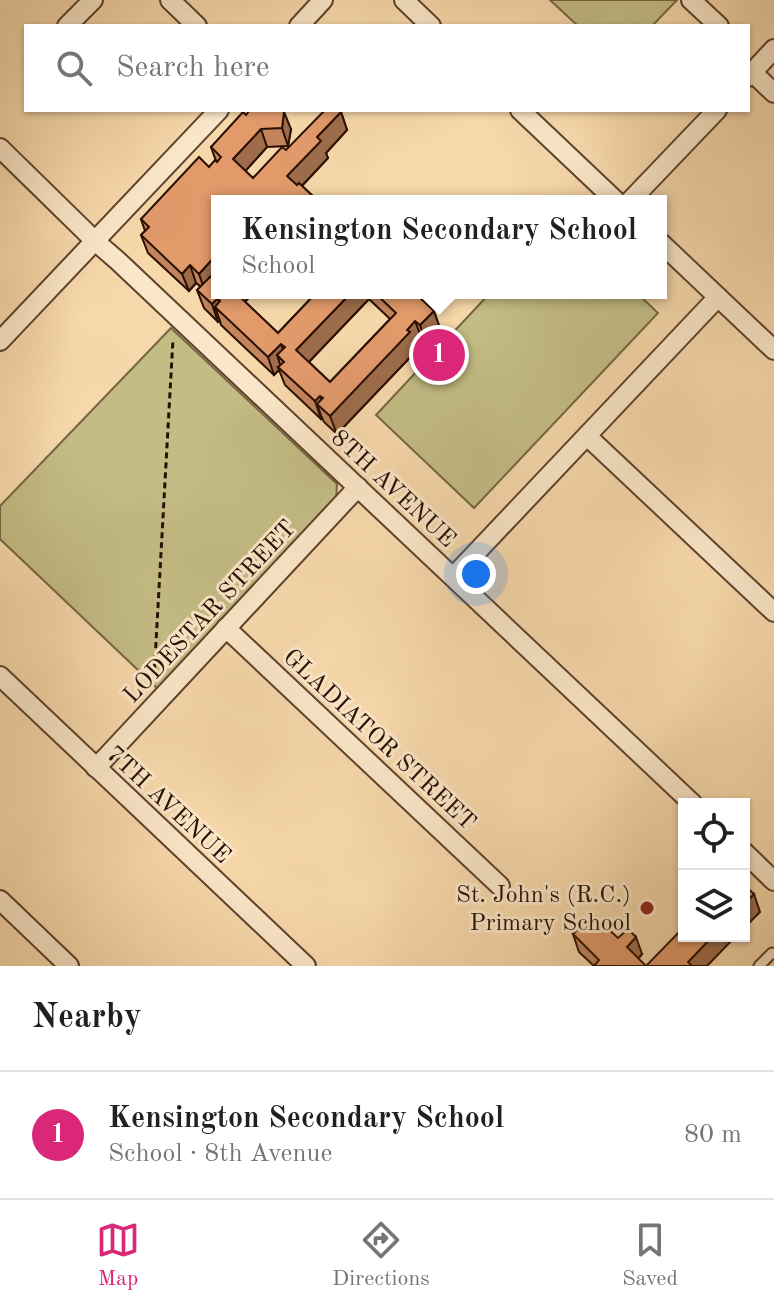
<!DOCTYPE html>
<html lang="en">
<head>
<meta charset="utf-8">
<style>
	:root { --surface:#fff; --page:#f6f6f6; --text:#202124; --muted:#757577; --line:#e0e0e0; --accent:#db2777 }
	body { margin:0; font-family:"Old Standard TT",serif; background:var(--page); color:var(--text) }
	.controls { position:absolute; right:24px; bottom:24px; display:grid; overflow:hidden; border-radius:0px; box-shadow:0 2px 6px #0004 }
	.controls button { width:72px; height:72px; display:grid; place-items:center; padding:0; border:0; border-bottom:2px solid var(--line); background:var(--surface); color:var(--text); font:40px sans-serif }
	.you { position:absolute; left:476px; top:574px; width:28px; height:28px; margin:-20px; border:6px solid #fff; border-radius:50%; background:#1a73e8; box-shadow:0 0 0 12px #1a73e833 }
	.badge { display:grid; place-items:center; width:52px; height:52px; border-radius:50%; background:var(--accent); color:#fff; font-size:26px; font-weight:700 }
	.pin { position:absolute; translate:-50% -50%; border:4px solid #fff; box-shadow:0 2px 8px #0006 }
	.popup { position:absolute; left:211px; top:195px; width:456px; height:104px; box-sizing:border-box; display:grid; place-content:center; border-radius:0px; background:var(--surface); filter:drop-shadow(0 2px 6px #0005); font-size:26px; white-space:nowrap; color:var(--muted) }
	.popup b { font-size:30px; color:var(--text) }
	.popup::after { content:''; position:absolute; left:50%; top:100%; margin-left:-16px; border:16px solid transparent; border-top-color:var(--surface) }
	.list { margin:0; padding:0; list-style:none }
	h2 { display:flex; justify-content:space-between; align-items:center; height:104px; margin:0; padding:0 32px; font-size:34px }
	h2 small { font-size:26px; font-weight:400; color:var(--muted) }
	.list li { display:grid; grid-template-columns:52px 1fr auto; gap:24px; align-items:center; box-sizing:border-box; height:128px; padding:0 32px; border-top:2px solid var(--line) }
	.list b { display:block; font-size:30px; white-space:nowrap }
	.list p { margin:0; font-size:26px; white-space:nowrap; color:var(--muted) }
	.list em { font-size:26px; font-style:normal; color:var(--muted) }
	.icon { flex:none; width:44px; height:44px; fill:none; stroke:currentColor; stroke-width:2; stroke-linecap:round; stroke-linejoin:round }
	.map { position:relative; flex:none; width:774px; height:966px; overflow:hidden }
	.search { position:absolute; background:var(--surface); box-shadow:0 2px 6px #0004; left:24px; right:24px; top:24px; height:88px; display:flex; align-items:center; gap:20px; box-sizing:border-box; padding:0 28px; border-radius:0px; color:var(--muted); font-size:30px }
	.sheet { height:232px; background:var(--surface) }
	nav { display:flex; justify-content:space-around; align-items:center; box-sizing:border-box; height:112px; border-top:2px solid var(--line); background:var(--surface); font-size:22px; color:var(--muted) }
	nav a { display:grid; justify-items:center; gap:4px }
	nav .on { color:var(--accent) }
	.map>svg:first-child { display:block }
	.green { fill:#c3bc84; stroke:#766644; stroke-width:2 }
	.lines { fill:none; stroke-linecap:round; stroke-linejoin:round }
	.lane-casing { stroke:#5d412d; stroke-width:13 }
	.street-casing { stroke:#5d412d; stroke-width:22 }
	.path { stroke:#2a0f03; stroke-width:3; stroke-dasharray:6 4; stroke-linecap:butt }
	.lane { stroke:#fae6c8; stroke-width:9 }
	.street { stroke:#fae6c8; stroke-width:18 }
	.wall { fill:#c2845c; stroke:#2a0f03; stroke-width:2; fill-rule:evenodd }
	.shaded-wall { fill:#9e6c4b; stroke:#2a0f03; stroke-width:2 }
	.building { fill:#e29a6b; stroke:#2a0f03; stroke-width:2 }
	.poi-dot { fill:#8f2418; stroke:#fae6c8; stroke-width:3 }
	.labels { text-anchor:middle; stroke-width:6; stroke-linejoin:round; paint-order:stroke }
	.street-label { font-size:24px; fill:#2a0f03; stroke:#fae6c8 }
	.poi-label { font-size:24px; fill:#2a0f03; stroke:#fae6c8; text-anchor:end }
</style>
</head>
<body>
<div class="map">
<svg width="774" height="966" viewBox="0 0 774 966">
	<rect width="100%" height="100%" fill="#f7d8aa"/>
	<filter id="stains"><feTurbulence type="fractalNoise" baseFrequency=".0025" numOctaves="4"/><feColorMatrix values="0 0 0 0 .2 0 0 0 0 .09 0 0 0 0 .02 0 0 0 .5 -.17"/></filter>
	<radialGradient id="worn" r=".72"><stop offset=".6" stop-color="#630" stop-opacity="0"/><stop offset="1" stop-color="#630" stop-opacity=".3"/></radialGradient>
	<!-- green -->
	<g class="green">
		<polygon points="550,0 677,0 652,26 578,26"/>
		<polygon points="490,293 637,293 658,313 474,508 376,415"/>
		<polygon points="171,328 337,484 336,500 158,689 0,539 0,506"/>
	</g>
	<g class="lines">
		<defs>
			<polyline id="lane" points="759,966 772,953"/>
			<g id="street">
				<polyline points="170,0 197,26"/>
				<polyline points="404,0 431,26"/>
				<polyline points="691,0 719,26"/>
				<polyline points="67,26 93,0"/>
				<polyline points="299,26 323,0"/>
				<polyline points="752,72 774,93"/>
				<polyline points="748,77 774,49"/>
				<polyline points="520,110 616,201"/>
				<polyline points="0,148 95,241 118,261 693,804"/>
				<polyline points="630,201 717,110"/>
				<polyline points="661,243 774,350"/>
				<polyline points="0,341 219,110"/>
				<polyline points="587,436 774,612"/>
				<polyline points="453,577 718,297"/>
				<polyline points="226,628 500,886"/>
				<polyline points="0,676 306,966"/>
				<polyline points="96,768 358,487"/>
				<polyline points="744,852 774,881"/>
				<polyline points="0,900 69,966"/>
			</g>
		</defs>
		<!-- lane casing -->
		<use href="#lane" class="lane-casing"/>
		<!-- street casing -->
		<use href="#street" class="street-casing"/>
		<!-- path -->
		<polyline class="path" points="154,678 173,339"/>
		<!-- lane -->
		<use href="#lane" class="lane"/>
		<!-- street -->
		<use href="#street" class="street"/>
	</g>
	<!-- wall -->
	<g class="wall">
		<path d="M 341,112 L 347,130 L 326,153 L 328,158 L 302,186 L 318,201 L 217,201 L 217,293 L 253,293 L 245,302 L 278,333 L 316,293 L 415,293 L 440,328 L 426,343 L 422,339 L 415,346 L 417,350 L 337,434 L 324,422 L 322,418 L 321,419 L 285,385 L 279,370 L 274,375 L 221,325 L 220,321 L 218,322 L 204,308 L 197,290 L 201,287 L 196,283 L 189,291 L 148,253 L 141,235 L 145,231 L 141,219 L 216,161 L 211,147 L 246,115 L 291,129 L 288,146 L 267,147 L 245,171 L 253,178 L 286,150 ZM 369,299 L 390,319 L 330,382 L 309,362 Z"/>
		<polygon points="573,934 642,954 638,959 594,966 579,952"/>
	</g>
	<!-- shaded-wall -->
	<g class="shaded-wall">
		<polygon points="284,112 291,129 288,146 282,128"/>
		<polygon points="341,112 347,130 326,153 328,158 294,194 287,176 317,137"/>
		<polygon points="261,129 267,147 240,177 233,159"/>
		<polygon points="217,254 217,279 205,291 199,274"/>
		<polygon points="190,265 196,283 189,291 182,274"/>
		<polygon points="234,293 253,293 239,308"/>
		<polygon points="351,293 367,293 369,299 303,368 296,350"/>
		<polygon points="218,298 224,315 215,307 220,321 218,322 212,304"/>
		<polygon points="434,311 440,328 426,343 420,325"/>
		<polygon points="415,321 422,339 415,346 417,350 337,434 330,416"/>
		<polygon points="281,344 287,361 284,362 277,355 281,367 278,367 279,370 274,375 268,357"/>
		<polygon points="320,396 326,412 317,404 322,418 321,419 315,401"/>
		<polygon points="754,894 760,912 744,928 744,904"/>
		<polygon points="713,936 736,936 707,966 689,966 688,962"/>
		<polygon points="636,937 642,954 633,965 627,947"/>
	</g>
	<!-- building -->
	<g class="building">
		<polygon points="284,110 284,112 282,128 261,129 233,159 253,178 282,147 286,150 325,110 339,110 341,112 317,137 321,141 287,176 297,185 299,183 318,201 267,201 265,200 264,201 217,201 217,254 199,274 190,265 182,274 141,235 149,227 141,219 199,157 209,167 215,160 217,162 221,157 211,147 243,112 246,115 249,111"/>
		<polygon points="217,270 217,293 236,293 278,333 316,293 351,293 296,350 330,382 396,313 375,293 415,293 434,311 420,325 415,321 407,330 410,332 330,416 317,404 323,398 320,396 315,401 278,367 284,362 277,355 285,347 281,344 268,357 215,307 220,301 218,298 212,304 197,290"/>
		<polygon points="744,885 754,894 744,904"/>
		<polygon points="594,916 618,938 628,929 636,937 627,947 646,966 594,966 599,960 573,934 590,917 591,919"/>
		<polygon points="684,927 684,936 713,936 688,962 692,966 646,966"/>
	</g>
	<!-- markers -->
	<circle class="poi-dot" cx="647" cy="908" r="8"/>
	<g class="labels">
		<!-- street labels -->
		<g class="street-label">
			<text transform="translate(394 488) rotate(43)" y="8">8TH AVENUE</text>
			<text transform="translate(209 611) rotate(-47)" y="8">LODESTAR STREET</text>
			<text transform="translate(380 739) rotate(43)" y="8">GLADIATOR STREET</text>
			<text transform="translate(169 804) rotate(43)" y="8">7TH AVENUE</text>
		</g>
		<!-- poi labels -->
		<g class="poi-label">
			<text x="631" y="902">St. John's (R.C.)<tspan x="631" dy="28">Primary School</tspan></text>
		</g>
	</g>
	<rect width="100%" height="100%" filter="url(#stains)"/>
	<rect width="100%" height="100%" fill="url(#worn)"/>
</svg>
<div class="controls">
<button><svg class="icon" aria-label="locate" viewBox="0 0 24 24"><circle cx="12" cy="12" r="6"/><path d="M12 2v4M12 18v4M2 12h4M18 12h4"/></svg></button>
<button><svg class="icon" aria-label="layers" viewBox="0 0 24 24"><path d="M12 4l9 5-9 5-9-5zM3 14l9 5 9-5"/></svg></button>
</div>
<div class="you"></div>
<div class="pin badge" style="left:439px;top:355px">1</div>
<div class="popup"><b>Kensington Secondary School</b>School</div>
<div class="search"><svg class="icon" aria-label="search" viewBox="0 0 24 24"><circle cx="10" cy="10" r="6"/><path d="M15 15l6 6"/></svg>Search here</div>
</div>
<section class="sheet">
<h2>Nearby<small></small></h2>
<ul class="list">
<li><span class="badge">1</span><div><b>Kensington Secondary School</b><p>School · 8th Avenue</p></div><em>80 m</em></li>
</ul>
</section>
<nav>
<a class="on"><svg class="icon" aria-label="map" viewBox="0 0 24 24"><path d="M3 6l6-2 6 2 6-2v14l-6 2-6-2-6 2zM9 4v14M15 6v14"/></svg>Map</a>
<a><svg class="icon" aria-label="directions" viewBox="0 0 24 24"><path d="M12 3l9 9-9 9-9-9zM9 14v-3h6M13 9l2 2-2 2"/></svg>Directions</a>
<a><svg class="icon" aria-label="saved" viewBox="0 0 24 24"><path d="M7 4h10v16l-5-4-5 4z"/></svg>Saved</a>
</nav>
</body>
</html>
